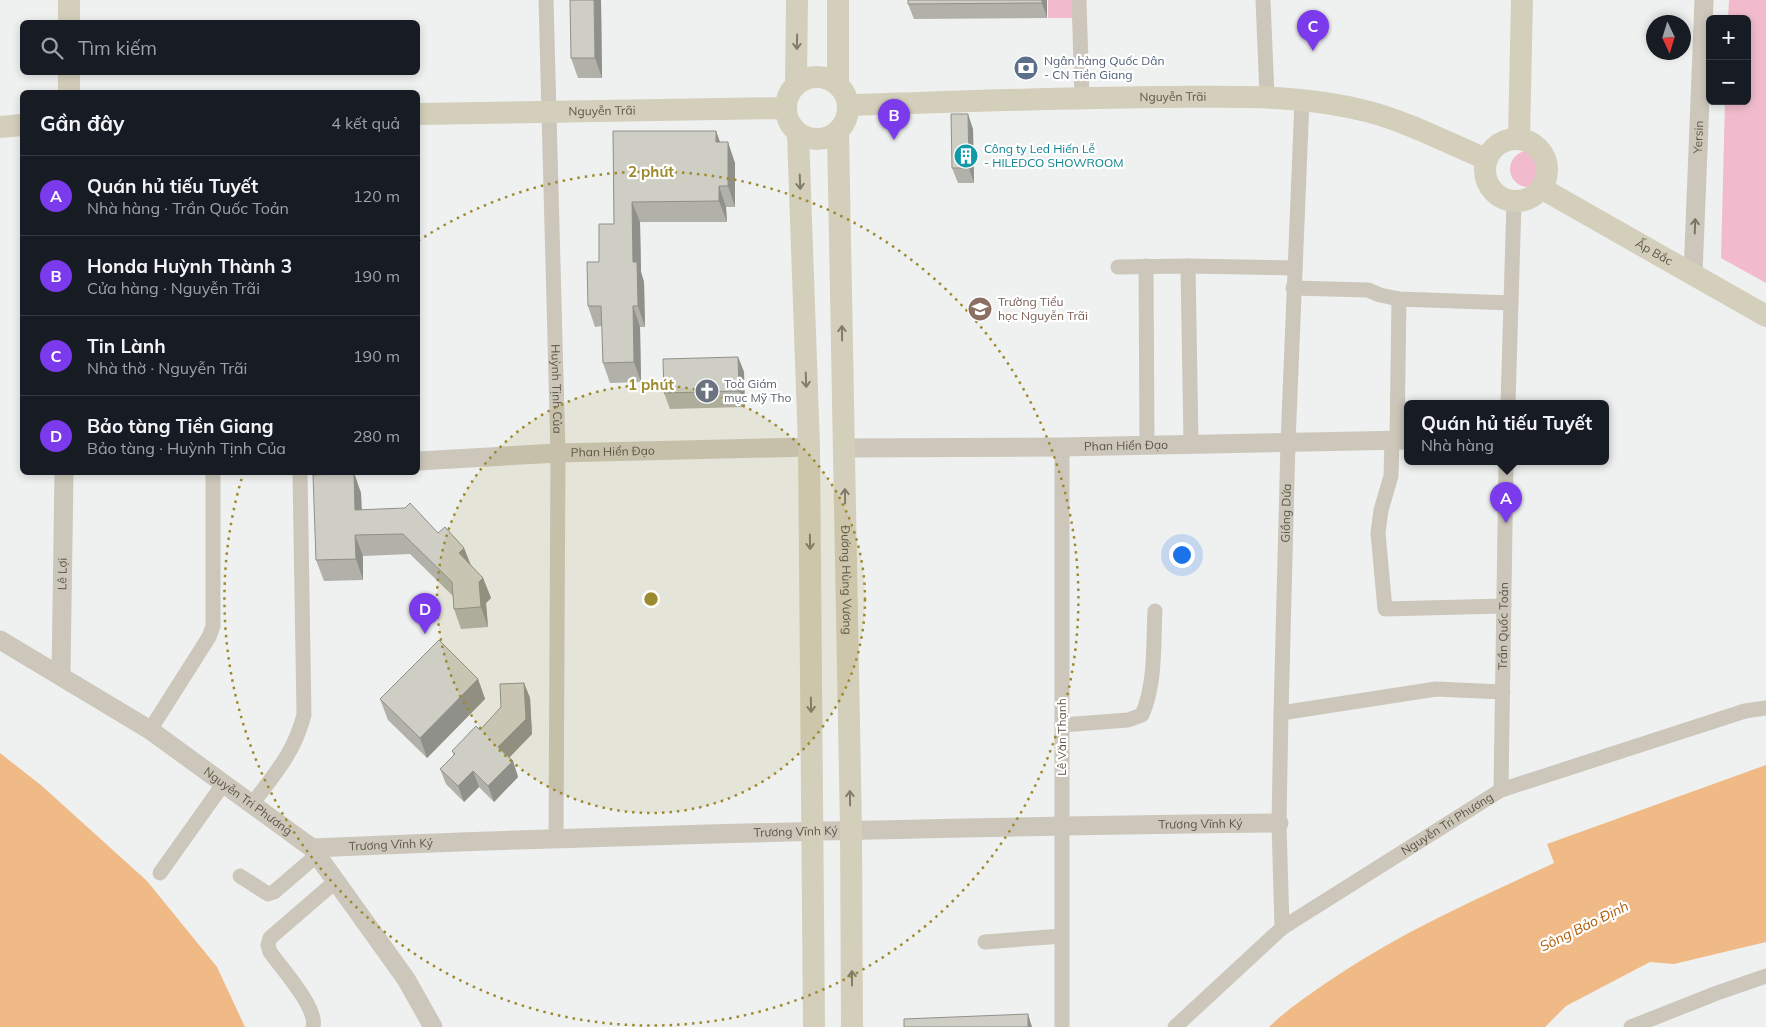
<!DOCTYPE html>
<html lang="vi">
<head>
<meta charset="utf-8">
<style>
	:root { --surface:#171b24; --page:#242831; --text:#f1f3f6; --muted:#9ea1a6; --line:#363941; --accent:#7c3aed }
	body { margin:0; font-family:Mulish,sans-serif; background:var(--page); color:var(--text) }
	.controls { position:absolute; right:15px; top:15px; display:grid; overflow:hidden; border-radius:8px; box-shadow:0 2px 8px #0003 }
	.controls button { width:45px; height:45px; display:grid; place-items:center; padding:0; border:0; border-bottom:1px solid var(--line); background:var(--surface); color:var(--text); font:25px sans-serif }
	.compass { position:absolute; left:1646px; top:15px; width:45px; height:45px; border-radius:50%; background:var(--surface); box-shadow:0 2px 8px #0003; rotate:176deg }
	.you { position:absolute; left:1181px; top:554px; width:18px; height:18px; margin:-12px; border:4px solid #fff; border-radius:50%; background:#1a73e8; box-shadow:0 0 0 8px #1a73e833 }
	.badge { display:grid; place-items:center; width:32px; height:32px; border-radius:50%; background:var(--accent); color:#fff; font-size:16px; font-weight:700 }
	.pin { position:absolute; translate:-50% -41px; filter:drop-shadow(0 1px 2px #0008) }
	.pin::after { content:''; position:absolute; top:26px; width:18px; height:15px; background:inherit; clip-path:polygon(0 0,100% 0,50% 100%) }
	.popup { position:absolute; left:1404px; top:400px; width:205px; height:65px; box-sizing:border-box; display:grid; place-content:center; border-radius:8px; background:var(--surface); filter:drop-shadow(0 1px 4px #0005); font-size:16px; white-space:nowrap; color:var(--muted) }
	.popup b { font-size:19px; color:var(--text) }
	.popup::after { content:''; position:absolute; left:50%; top:100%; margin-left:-10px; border:10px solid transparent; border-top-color:var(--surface) }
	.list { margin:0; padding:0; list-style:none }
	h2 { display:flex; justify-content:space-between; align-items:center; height:65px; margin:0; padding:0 20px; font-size:21px }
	h2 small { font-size:16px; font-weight:400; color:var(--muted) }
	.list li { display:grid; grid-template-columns:32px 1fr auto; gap:15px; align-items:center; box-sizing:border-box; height:80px; padding:0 20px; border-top:1px solid var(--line) }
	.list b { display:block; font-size:19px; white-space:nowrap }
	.list p { margin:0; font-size:16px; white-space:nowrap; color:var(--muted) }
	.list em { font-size:16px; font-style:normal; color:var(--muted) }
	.icon { flex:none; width:28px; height:28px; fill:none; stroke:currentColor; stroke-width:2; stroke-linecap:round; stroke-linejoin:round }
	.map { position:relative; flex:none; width:1766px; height:1027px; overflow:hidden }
	.search { position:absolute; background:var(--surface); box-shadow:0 2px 8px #0003; left:20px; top:20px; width:400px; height:55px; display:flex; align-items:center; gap:12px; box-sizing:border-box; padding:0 18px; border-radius:8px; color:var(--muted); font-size:19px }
	.panel { position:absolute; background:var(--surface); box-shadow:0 2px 8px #0003; left:20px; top:90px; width:400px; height:385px; border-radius:8px }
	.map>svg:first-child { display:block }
	.green { fill:#f1bbcd }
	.water { fill:#f0ba86 }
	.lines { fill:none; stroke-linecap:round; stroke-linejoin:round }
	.minor { stroke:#ccc7ba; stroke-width:15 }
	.tertiary { stroke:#ccc7ba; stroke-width:19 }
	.secondary { stroke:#d4cfbb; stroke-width:22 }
	.wall { fill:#b1b1a9 }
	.shaded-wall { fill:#90908a }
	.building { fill:#cecec5; stroke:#90908a }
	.oneway { stroke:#817b69 }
	.oneway2 { stroke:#797363 }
	.ring { fill:none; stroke:#9c8a2e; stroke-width:2.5; stroke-dasharray:2.5 5 }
	.labels { text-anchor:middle; stroke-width:4.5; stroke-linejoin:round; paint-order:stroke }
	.service-label { font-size:12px; fill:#4e5e75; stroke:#fff; text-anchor:start }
	.street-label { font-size:12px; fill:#5d5746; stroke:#fff }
	.culture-label { font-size:12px; fill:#0d838f; stroke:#fff; text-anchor:start }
	.education-label { font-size:12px; fill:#785e54; stroke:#fff; text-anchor:start }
	.worship-label { font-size:12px; fill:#5b616d; stroke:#fff; text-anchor:start }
	.water-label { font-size:14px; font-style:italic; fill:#b05a06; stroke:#fff }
	.centre { fill:#9c8a2e; stroke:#fff; stroke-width:2.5 }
	.ring-label { font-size:15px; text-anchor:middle; font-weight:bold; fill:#9c8a2e; stroke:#fff; stroke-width:4.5; stroke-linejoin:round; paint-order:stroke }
</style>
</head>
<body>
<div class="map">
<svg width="1766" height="1027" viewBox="0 0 1766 1027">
	<rect width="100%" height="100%" fill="#eff1f1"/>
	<!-- green -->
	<g class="green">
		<rect x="1048" y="0" width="35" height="18"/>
		<polygon points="1729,0 1766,0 1766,283 1721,258 1725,101 1747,101 1747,19 1728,19"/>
		<circle cx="1528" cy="169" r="18"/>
	</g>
	<!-- water -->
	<g class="water">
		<polygon points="0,753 42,786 147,881 217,967 245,1027 0,1027"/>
		<path d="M 1766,765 L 1766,942 L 1674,964 L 1650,962 L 1566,1006 L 1545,1027 L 1269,1027 C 1286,1010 1306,997 1326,983 C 1397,934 1476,899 1554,863 L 1547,844 Z"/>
	</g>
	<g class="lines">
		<!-- minor -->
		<g class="minor">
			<path id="s1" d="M 546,0 L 558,453 L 556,837"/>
			<polyline points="1079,0 1082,98"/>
			<polyline points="1263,0 1267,96"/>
			<polyline points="1146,266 1147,445"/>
			<polyline points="1118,267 1188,266"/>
			<polyline points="1293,288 1368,290 1380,295 1399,299 1511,303"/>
			<polyline points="1508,404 1514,202"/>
			<polyline points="1392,440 1391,476 1381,510 1378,533 1385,609 1504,606"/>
			<polyline points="1397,440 1399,299"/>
			<polyline points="1191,443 1188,266 1295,268"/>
			<polyline points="1281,713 1436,689 1503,692"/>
			<path d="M 1062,725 L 1128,720 L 1142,715 C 1156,683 1153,645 1155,611"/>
			<polyline points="150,730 209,637 213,626 213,472"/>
			<path id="s2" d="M 1501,790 L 1506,462"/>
			<path d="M 253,803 C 276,772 294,753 304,715 L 300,472"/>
			<polyline points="160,873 224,783"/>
			<polyline points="240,876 268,894 274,892 317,855"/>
			<path id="s3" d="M 1282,928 L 1279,823 L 1281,713 L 1288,443 L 1302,100"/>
			<polyline points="985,942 1062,936"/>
			<path d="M 313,1027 C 318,1008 282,969 270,952 L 268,945 L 270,938 L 336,881"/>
			<polyline points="1062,1027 1062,447"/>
			<path id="s4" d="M 1175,1027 L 1282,928 L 1501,790 L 1745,711 L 1766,708"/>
			<polyline points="1631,1027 1717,993 1766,976"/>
		</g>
		<!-- tertiary -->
		<g class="tertiary">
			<path id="s5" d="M 1693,275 L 1704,0"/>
			<path id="s6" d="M 845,448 L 1062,447 L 1407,440"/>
			<path id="s7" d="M 418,461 L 558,453 L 809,447"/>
			<path id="s8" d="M 0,640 L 150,730 L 312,848 L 406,979 L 433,1027"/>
			<path id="s9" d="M 61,675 L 64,472"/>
			<path id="s10" d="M 312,848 C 634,834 956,827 1279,823"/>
		</g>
		<!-- secondary -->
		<g class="secondary">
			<polyline points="838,0 838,85"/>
			<polyline points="69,22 69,0"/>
			<circle cx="817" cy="108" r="31"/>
			<polyline points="796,85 797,0"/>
			<polyline points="69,92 69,72"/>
			<path id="s11" d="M 849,105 C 951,102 1053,98 1155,97 C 1228,97 1300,93 1370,112 C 1410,123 1448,143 1486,159"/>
			<path id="s12" d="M 418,114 L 786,108"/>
			<polyline points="0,127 22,125"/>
			<path id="s13" d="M 838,132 L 851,829 L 852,1027"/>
			<polyline points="798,134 809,447 814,1027"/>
			<polyline points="1519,138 1522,0"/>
			<circle cx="1516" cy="170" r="31"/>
			<path id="s14" d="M 1541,188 L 1766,316"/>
		</g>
	</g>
	<!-- wall -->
	<g class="wall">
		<polygon points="601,0 602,78 578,78 571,58"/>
		<polygon points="908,0 1047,0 1047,18 914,19 908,4"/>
		<polygon points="973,129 974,183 958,183 952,168"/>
		<polygon points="613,131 716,131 720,142 735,163 735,207 726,207 727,222 640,222 641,272 644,282 645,327 640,327 641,382 610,383 603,363 602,326 595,327 588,306 599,262 614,224"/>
		<polygon points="738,357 744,372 745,407 670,409 664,393"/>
		<polygon points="354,473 361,493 362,510 438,533 464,548 470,564 483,578 491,598 486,603 488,627 461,629 454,609 453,596 410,554 363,556 363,580 324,581 316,560"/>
		<polygon points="478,679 485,699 427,758 388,720 380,699"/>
		<polygon points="524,683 530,698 532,734 509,758 513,761 518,777 494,802 479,787 464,802 446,784 440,769 454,756 452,751 480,730"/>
	</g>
	<!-- shaded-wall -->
	<g class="shaded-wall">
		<polygon points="594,0 601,0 602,78 595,58"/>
		<polygon points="1042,0 1047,0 1047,18 1042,3"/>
		<polygon points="968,114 973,129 974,183 969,168"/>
		<polygon points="716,131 723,151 716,142"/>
		<polygon points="728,142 735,163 735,207 728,186"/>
		<polygon points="719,186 726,207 727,222 719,201"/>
		<polygon points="632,202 640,222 641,272 644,282 645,327 638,306 633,262"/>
		<polygon points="633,306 640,327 641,382 634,362"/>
		<polygon points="738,357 744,372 745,407 739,391"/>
		<polygon points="354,473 361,493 362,530 355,510"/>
		<polygon points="355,535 363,556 363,580 356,559"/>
		<polygon points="464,548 472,568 459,553"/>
		<polygon points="483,578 491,598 486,603 488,627 481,607 479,582"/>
		<polygon points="478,679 485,699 427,758 420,738"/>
		<polygon points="524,683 530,698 532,734 504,763 498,747"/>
		<polygon points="513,761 518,777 494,802 488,786"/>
		<polygon points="473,771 479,787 464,802 458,786"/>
		<polygon points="1028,1014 1032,1027 1028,1027"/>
	</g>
	<!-- building -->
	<g class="building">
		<polygon points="570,0 594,0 595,58 571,58"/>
		<polygon points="908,0 1042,0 1042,3 908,4"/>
		<polygon points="951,114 968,114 969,168 952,168"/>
		<polygon points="613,131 716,131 716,142 728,142 728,186 719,186 719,201 632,202 633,262 637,262 638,306 633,306 634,362 603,363 601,306 588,306 587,262 599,262 599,224 614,224"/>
		<polygon points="738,357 739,391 664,393 663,359"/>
		<polygon points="354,473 355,510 405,508 410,503 438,533 445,527 464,548 459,553 483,578 479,582 481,607 454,609 452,582 403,534 355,535 356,559 316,560 313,475"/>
		<polygon points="439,640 478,679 420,738 380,699"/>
		<polygon points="524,683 526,719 498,747 513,761 488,786 473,771 458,786 440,769 455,754 452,751 476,726 480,730 501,707 500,684"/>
		<polygon points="1028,1014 1028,1027 904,1027 904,1019"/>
	</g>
	<!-- one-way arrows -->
	<defs><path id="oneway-shaft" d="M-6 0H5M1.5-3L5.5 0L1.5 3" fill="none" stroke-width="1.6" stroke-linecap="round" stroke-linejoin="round" transform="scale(1.25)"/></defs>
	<g class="oneway">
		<use href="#oneway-shaft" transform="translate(797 42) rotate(91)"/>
		<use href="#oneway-shaft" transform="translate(800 182) rotate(88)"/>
		<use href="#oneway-shaft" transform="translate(842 333) rotate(-91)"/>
		<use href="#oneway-shaft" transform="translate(806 380) rotate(88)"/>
		<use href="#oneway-shaft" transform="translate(845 496) rotate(-91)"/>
		<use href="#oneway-shaft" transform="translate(810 542) rotate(89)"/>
		<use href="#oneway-shaft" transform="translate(811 705) rotate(89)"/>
		<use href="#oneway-shaft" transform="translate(850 798) rotate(-91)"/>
		<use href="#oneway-shaft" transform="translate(852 978) rotate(-90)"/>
	</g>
	<use class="oneway2" href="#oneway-shaft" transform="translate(1695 226) rotate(-88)"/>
	<!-- distance rings -->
	<circle cx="651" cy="599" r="214" fill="#9c8a2e" fill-opacity=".12"/>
	<g class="ring">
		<circle cx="651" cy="599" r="214"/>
		<path d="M418 241A427 427 0 1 1 243 474"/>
	</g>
	<!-- icons -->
	<defs>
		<symbol id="bank-disc" viewBox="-11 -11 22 22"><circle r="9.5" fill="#5c6f8a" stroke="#fff"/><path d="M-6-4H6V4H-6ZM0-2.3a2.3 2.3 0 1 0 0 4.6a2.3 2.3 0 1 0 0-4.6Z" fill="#fff"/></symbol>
		<symbol id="building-disc" viewBox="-11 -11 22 22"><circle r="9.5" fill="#0f9aa8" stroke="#fff"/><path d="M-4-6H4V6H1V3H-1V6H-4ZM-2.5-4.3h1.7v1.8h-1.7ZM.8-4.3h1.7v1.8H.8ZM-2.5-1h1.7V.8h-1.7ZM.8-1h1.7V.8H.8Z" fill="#fff"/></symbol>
		<symbol id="school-disc" viewBox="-11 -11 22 22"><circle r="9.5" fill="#8d6e63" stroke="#fff"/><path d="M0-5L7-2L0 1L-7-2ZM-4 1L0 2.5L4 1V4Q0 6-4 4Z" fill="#fff"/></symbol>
		<symbol id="church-disc" viewBox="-11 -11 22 22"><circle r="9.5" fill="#6b7280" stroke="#fff"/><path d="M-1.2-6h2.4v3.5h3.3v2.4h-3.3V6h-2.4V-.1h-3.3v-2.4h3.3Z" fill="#fff"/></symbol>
	</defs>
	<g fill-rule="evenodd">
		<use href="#bank-disc" x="1012" y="54" width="28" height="28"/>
		<use href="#building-disc" x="952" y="142" width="28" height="28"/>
		<use href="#school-disc" x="966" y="295" width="28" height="28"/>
		<use href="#church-disc" x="693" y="377" width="28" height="28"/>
	</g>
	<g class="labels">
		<!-- service labels -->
		<g class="service-label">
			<text x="1044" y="65">Ngân hàng Quốc Dân<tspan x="1044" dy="14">- CN Tiền Giang</tspan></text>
		</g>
		<!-- street labels -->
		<g class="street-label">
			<text dy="4" stroke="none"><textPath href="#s11" startOffset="324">Nguyễn Trãi</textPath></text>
			<text dy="4" stroke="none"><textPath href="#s12" startOffset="184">Nguyễn Trãi</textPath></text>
			<text dy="4" stroke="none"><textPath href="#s5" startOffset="138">Yersin</textPath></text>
			<text dy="4" stroke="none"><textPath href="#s14" startOffset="130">Ấp Bắc</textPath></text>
			<text dy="4" stroke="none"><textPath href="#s1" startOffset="389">Huỳnh Tịnh Của</textPath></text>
			<text dy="4" stroke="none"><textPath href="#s6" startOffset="281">Phan Hiển Đạo</textPath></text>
			<text dy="4" stroke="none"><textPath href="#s7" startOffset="195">Phan Hiển Đạo</textPath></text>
			<text dy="4" stroke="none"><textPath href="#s3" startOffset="415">Giồng Dứa</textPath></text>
			<text dy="4" stroke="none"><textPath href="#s9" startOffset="101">Lê Lợi</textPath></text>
			<text dy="4" stroke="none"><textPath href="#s13" startOffset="448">Đường Hùng Vương</textPath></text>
			<text dy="4" stroke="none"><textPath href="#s2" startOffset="164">Trần Quốc Toản</textPath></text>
			<text transform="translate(1062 737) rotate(-90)" y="4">Lê Văn Thạnh</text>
			<text dy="4" stroke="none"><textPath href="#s8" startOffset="296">Nguyễn Tri Phương</textPath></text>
			<text dy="4" stroke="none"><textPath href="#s10" startOffset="889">Trương Vĩnh Ký</textPath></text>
			<text dy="4" stroke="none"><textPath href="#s4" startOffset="341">Nguyễn Tri Phương</textPath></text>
			<text dy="4" stroke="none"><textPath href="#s10" startOffset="484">Trương Vĩnh Ký</textPath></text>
			<text dy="4" stroke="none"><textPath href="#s10" startOffset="79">Trương Vĩnh Ký</textPath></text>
		</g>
		<!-- culture labels -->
		<g class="culture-label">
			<text x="984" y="153">Công ty Led Hiến Lễ<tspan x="984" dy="14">- HILEDCO SHOWROOM</tspan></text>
		</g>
		<!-- education labels -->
		<g class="education-label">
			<text x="998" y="306">Trường Tiểu<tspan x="998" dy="14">học Nguyễn Trãi</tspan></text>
		</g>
		<!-- worship labels -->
		<g class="worship-label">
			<text x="724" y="388">Toà Giám<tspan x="724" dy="14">mục Mỹ Tho</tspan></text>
		</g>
		<!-- water labels -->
		<g class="water-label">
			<text transform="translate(1584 926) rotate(-26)" y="5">Sông Bảo Định</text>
		</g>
	</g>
	<circle cx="651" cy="599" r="8" class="centre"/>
	<g class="ring-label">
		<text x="651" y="177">2 phút</text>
		<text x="651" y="390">1 phút</text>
	</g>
</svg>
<div class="controls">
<button>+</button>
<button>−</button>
</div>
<svg class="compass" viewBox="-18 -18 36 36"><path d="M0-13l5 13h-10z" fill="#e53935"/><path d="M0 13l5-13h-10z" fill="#9ea1a6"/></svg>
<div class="you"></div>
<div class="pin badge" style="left:1506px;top:523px">A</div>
<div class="popup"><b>Quán hủ tiếu Tuyết</b>Nhà hàng</div>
<div class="pin badge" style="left:894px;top:140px">B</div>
<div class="pin badge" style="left:1313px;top:51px">C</div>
<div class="pin badge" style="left:425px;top:634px">D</div>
<div class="search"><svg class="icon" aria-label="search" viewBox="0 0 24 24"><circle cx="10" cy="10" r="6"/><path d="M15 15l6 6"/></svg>Tìm kiếm</div>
<section class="panel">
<h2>Gần đây<small>4 kết quả</small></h2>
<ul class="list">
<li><span class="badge">A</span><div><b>Quán hủ tiếu Tuyết</b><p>Nhà hàng · Trần Quốc Toản</p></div><em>120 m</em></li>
<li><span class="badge">B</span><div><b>Honda Huỳnh Thành 3</b><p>Cửa hàng · Nguyễn Trãi</p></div><em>190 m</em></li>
<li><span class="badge">C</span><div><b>Tin Lành</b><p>Nhà thờ · Nguyễn Trãi</p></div><em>190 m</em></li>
<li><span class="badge">D</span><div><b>Bảo tàng Tiền Giang</b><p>Bảo tàng · Huỳnh Tịnh Của</p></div><em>280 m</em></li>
</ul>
</section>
</div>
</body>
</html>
